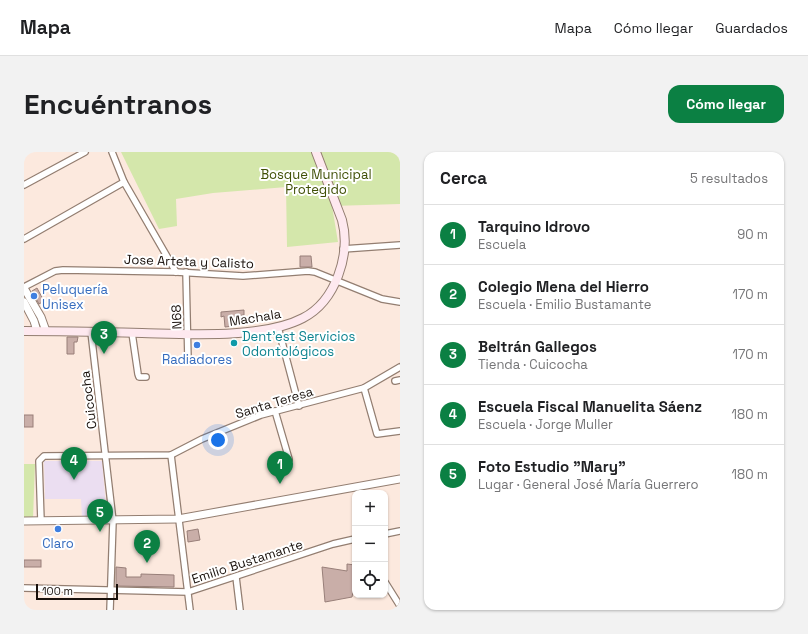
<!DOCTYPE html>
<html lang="es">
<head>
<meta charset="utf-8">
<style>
	:root { --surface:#fff; --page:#f2f2f2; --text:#202124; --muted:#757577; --line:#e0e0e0; --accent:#0b8043 }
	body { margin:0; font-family:"Space Grotesk",sans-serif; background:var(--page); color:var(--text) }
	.controls { position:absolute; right:12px; bottom:12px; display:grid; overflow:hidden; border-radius:8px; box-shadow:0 1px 3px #0004 }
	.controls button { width:36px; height:36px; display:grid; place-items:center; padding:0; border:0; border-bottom:1px solid var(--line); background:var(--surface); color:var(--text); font:20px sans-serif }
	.scale { position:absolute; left:12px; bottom:10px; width:82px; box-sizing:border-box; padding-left:4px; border:2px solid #19110c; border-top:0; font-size:11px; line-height:14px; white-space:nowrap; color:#19110c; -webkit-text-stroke:3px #fff; paint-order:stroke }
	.you { position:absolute; left:194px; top:288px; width:14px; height:14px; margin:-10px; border:3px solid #fff; border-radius:50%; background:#1a73e8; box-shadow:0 0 0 6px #1a73e833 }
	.badge { display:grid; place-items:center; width:26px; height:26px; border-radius:50%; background:var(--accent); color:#fff; font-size:13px; font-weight:700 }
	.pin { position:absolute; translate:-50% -33px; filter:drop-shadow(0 1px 2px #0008) }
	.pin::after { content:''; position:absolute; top:21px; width:14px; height:12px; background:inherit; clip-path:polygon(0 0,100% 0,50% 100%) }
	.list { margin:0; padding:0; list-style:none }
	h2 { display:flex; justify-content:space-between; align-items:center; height:52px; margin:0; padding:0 16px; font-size:17px }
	h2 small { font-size:13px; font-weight:400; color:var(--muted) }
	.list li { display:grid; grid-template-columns:26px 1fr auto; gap:12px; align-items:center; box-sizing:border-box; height:60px; padding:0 16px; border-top:1px solid var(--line) }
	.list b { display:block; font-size:15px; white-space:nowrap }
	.list p { margin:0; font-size:13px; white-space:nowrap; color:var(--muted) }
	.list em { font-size:13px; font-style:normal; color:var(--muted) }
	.icon { flex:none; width:22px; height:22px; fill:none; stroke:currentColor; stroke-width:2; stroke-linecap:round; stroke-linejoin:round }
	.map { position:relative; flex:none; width:376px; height:458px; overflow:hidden; border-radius:12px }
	header { display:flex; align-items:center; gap:24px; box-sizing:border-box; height:56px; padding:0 20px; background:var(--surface); border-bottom:1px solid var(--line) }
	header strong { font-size:19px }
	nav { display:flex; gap:22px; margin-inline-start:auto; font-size:14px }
	.intro { display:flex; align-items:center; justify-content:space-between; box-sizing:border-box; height:96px; padding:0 24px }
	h1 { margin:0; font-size:28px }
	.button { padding:10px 18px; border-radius:12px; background:var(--accent); color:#fff; font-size:14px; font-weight:700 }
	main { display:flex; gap:24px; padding:0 24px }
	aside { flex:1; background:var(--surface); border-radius:12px; box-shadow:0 1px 3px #0004 }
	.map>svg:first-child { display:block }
	.education { fill:#ebdef1 }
	.green { fill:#d4e7ab }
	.building { fill:#c9aea8; stroke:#987f79 }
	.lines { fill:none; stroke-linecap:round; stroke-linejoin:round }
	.minor-casing { stroke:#937e71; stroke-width:8 }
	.tertiary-casing { stroke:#937e71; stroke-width:9 }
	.secondary-casing { stroke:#937e71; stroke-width:10 }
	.minor { stroke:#fff; stroke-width:5.5 }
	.tertiary { stroke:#fff; stroke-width:7 }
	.secondary { stroke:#fee9ef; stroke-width:8 }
	.shop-dot { fill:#3f7fe0; stroke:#fff; stroke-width:1.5 }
	.culture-dot { fill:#0f9aa8; stroke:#fff; stroke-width:1.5 }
	.labels { text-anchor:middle; stroke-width:4; stroke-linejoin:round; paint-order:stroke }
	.park-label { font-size:13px; fill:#405006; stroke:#fff }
	.street-label { font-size:13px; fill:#19110c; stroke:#fff }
	.shop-label { font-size:13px; fill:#366cbe; stroke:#fff }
	.culture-label { font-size:13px; fill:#0d838f; stroke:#fff; text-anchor:start }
</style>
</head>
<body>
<header>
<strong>Mapa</strong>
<nav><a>Mapa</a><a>Cómo llegar</a><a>Guardados</a></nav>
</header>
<div class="intro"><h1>Encuéntranos</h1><a class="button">Cómo llegar</a></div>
<main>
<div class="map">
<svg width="376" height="458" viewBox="0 0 376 458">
	<rect width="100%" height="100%" fill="#fce9de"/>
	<!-- education -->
	<polygon class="education" points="20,309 78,309 83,366 58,366 57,347 21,347"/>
	<!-- green -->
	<g class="green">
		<polygon points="97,0 376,0 376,52 308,54 314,90 263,95 262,35 189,41 152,47 153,74 135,77"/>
		<polygon points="0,312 11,312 9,367 0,367"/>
	</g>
	<!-- building -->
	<g class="building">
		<polygon points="276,104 287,104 288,115 276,115"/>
		<polygon points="13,136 20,149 15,152 8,139"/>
		<polygon points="220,158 220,163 210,164 210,174 201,175 200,164 197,165 197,160"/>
		<polygon points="43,185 54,185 53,190 50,190 50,202 43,202"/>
		<rect x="0" y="263" width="9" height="12"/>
		<polygon points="174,377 176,388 164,390 163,379"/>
		<rect x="0" y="408" width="17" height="7"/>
		<polygon points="323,412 331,413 331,440 329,440 328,445 301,450 298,415 323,419"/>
		<polygon points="92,415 102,416 102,425 117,425 117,422 150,423 150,435 92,434"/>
	</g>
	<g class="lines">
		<defs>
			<g id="minor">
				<polyline points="88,0 100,30 152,120"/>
				<polyline points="0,33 61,0"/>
				<polyline points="0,87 100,30"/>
				<polyline points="319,97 376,93"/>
				<polyline points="162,120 164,208"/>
				<polyline points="0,135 31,119 39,118 152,120 219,124 284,119 291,120 358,147 376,150"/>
				<polyline points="254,175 275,254"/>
				<polyline points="67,180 89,369 86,458"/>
				<polyline points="108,181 114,222 115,225 122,225"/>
				<polyline points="371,229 376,228"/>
				<polyline points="340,236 353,282 376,279"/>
				<polyline points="251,259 265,307"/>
				<polyline points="147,303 166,458"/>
				<polyline points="17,369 15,309 20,304 147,303 178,287 237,263 340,236 376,215"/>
				<polyline points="361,382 376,379"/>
				<polyline points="212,425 216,458"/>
				<polyline points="361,430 376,454"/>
				<polyline points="0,436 164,440 309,392 331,387"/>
			</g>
			<g id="tertiary">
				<polyline points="0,136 17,165 22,179"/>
				<polyline points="0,150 10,169 13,179"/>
				<polyline points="0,369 154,367 376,327"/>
			</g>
			<path id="secondary" d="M 0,179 C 39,179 79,180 118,181 C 163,182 239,187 279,166 C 312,149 327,102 318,68 L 292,0"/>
		</defs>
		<!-- minor casing -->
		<use href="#minor" class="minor-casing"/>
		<!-- tertiary casing -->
		<use href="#tertiary" class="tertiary-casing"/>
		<!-- secondary casing -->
		<use href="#secondary" class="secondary-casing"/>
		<!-- minor -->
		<use href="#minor" class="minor"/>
		<!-- tertiary -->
		<use href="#tertiary" class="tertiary"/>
		<!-- secondary -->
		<use href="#secondary" class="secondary"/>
	</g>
	<!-- markers -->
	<g class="shop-dot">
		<circle cx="10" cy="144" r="4"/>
		<circle cx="173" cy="193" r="4"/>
		<circle cx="34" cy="377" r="4"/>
	</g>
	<circle class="culture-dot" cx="210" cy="191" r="4"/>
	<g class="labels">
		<!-- park labels -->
		<g class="park-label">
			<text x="292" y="27">Bosque Municipal<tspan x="292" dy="15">Protegido</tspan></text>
		</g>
		<!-- street labels -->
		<g class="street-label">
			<text transform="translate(165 109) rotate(2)" y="5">Jose Arteta y Calisto</text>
			<text transform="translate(152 165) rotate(-92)" y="5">N68</text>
			<text transform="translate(231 165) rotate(-9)" y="5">Machala</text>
			<text transform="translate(64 248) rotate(-97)" y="5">Cuicocha</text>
			<text transform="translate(250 250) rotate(-17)" y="5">Santa Teresa</text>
			<text transform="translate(223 409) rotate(-18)" y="5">Emilio Bustamante</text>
		</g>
		<!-- shop labels -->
		<g class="shop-label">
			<text x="18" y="142" text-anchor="start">Peluquería<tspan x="18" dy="15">Unisex</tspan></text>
			<text x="173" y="212">Radiadores</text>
			<text x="34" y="396">Claro</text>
		</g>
		<!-- culture labels -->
		<g class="culture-label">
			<text x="218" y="189">Dent'est Servicios<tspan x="218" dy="15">Odontológicos</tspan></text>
		</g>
	</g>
</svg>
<div class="controls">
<button>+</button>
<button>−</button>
<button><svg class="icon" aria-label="locate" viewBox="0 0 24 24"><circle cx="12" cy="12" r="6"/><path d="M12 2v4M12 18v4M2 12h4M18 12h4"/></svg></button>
</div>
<div class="scale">100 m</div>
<div class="you"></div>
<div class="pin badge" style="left:256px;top:332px">1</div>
<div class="pin badge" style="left:123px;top:411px">2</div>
<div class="pin badge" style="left:80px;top:202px">3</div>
<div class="pin badge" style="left:50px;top:328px">4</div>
<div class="pin badge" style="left:76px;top:380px">5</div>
</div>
<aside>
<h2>Cerca<small>5 resultados</small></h2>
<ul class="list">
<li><span class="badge">1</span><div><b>Tarquino Idrovo</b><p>Escuela</p></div><em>90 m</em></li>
<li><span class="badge">2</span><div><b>Colegio Mena del Hierro</b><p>Escuela · Emilio Bustamante</p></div><em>170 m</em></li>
<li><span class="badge">3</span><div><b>Beltrán Gallegos</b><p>Tienda · Cuicocha</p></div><em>170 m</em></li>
<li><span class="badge">4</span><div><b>Escuela Fiscal Manuelita Sáenz</b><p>Escuela · Jorge Muller</p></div><em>180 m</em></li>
<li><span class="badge">5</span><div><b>Foto Estudio &quot;Mary&quot;</b><p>Lugar · General José María Guerrero</p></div><em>180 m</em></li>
</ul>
</aside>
</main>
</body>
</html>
